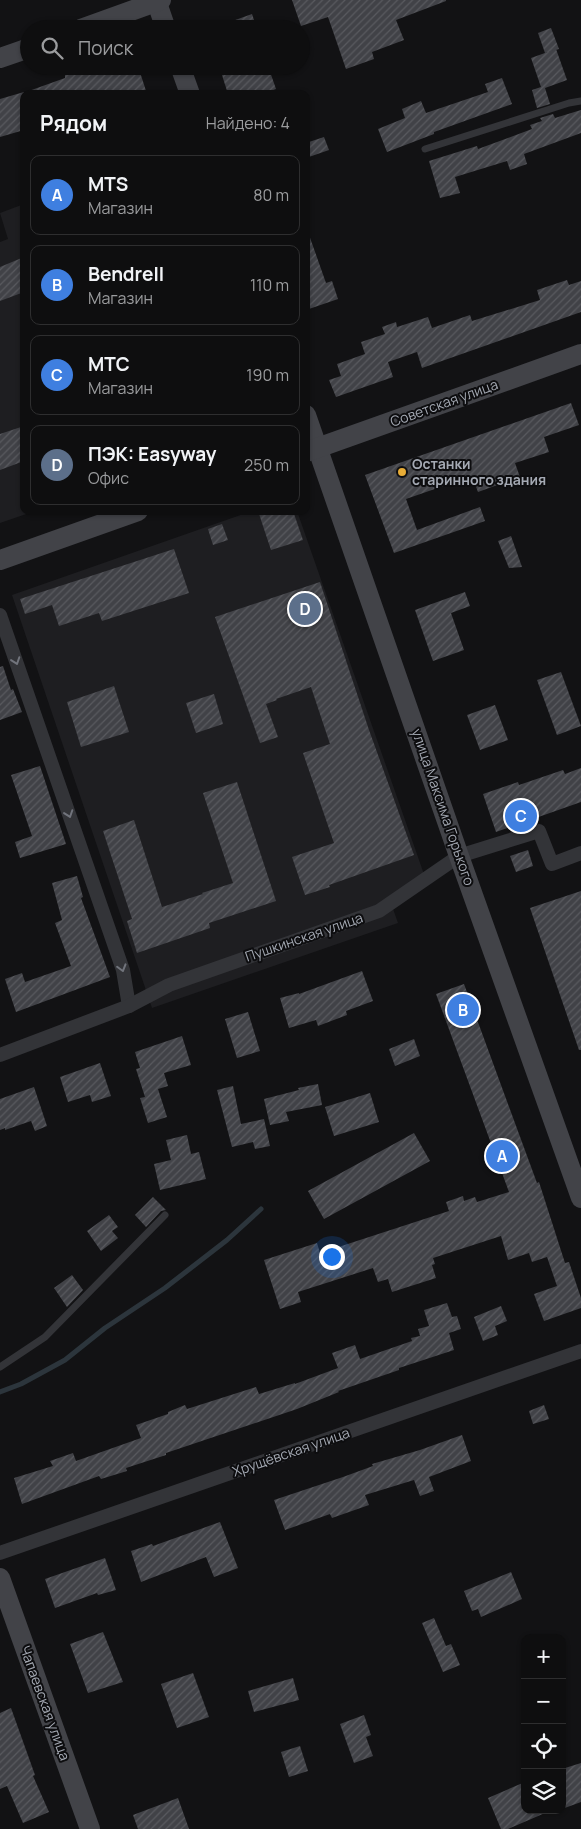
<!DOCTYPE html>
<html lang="ru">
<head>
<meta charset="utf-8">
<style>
	:root { --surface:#0e0e0f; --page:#1c1c1d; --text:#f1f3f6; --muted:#9b9c9e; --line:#2e2e2f; --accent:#ea580c }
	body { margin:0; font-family:Manrope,sans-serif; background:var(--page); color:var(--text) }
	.controls { position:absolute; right:15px; bottom:15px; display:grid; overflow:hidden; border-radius:10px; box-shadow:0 1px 4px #0004 }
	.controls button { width:45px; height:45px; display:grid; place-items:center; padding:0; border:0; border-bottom:1px solid var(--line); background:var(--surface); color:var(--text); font:25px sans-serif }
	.you { position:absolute; left:331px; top:1256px; width:18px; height:18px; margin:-12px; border:4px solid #fff; border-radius:50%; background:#1a73e8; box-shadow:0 0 0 8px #1a73e833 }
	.badge { display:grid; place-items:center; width:32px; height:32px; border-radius:50%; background:var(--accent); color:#fff; font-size:16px; font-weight:700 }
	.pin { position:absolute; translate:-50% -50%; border:2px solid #fff; box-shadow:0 1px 5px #0006 }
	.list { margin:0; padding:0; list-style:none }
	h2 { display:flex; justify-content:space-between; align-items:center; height:65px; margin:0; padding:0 20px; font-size:21px }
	h2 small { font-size:16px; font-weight:400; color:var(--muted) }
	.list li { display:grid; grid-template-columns:32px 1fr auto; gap:15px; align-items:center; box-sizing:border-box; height:80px; margin:0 10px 10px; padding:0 10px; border:1px solid var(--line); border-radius:10px }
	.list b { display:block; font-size:19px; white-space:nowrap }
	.list p { margin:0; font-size:16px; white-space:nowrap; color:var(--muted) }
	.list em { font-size:16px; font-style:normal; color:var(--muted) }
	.icon { flex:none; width:28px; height:28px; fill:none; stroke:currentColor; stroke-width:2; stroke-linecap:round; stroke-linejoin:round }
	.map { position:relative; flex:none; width:581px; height:1829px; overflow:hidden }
	.search { position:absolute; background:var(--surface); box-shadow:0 1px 4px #0004; left:20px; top:20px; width:290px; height:55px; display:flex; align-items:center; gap:12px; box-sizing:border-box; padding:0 18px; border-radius:28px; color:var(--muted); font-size:19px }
	.panel { position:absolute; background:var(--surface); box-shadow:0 1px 4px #0004; left:20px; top:90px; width:290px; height:425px; border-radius:10px }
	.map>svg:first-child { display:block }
	.built { fill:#1e1e21 }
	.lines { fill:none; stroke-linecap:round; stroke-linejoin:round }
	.stream { stroke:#2c353c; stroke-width:5 }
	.building { fill:url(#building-hatch) }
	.lane { stroke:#333438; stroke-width:7 }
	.street { stroke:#333438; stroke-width:14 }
	.secondary { stroke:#424348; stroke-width:20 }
	.oneway { stroke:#71747c }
	.poi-dot { fill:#e7ac37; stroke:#0d0d0f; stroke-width:2 }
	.labels { text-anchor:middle; stroke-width:4; stroke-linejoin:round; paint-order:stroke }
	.street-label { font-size:14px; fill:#a4a9b3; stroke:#0d0d0f }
	.poi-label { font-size:14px; font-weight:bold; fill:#a4a9b3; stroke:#0d0d0f; text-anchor:start }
</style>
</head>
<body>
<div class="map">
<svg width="581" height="1829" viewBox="0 0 581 1829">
	<defs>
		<pattern id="building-hatch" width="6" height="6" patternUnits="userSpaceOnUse" patternTransform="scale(1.25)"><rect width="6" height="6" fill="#414247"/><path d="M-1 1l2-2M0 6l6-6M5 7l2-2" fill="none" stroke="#595a5f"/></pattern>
	</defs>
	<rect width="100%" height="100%" fill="#121214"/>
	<!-- built -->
	<g class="built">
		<polygon points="24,204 24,511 35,511 0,523 0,242 8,239 0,213"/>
		<polygon points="252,511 297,511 426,880 392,906 398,923 152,1008 12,595"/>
	</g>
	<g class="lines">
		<!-- stream -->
		<polyline class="stream" points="0,1392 21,1384 65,1360 105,1328 165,1288 227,1240 261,1209"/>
	</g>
	<!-- building -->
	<g class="building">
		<polygon points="292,0 446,0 446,1 396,20 404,40 372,52 374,59 346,69 328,17 301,26"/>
		<polygon points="252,14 257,29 216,29 216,27"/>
		<polygon points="551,28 559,49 545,53 538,33"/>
		<polygon points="556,49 567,80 545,88 550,104 537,108 532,90 541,87 531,58"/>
		<polygon points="93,66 138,66 147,94 26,94 26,92 65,78 65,75"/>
		<polygon points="249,66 268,66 276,89 262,94 228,94 222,75"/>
		<polygon points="502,78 512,104 434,132 434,134 387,152 378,129 405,118 402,109 421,101 426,113 488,92 485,84"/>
		<polygon points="24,92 24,130 0,137 0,99"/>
		<polygon points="581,110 581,133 524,154 527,164 510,170 507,161 455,177 460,193 440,198 429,161 477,146 478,149 532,129 530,125 542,121 540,118 553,114 555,118"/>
		<polygon points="324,137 329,150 306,158 306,143"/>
		<polygon points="306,232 308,232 326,283 332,281 338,299 306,310"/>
		<polygon points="24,257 24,292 0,301 0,267"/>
		<polygon points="567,280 569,285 581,281 581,312 422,368 417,352 388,362 393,377 336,397 329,380 341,376 337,364 365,354 361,342 385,334 382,327 396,322 397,327 428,317 432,328 470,315 472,321 540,300 537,290"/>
		<polygon points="571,403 579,425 544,437 549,452 515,463 520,477 478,492 472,476 406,499 417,530 480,507 485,521 394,553 365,475"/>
		<polygon points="24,426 24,461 0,470 0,434"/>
		<polygon points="258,511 293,511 303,540 271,550"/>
		<polygon points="222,524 228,540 213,545 208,529"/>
		<polygon points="511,536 522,567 509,568 498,541"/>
		<polygon points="174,549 189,593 102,621 99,613 59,626 52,605 25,614 20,599"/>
		<polygon points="320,582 369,730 414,855 329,885 330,887 305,895 292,857 334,843 303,753 330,744 311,687 276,699 277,700 266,704 278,737 260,743 215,617"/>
		<polygon points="465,592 470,606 451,613 464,650 433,661 415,610"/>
		<polygon points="3,666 11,690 13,689 22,712 0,720 0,667"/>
		<polygon points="561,672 581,726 557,735 537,680"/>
		<polygon points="114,686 129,732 81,747 67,702"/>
		<polygon points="214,694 223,724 196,733 186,703"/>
		<polygon points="495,705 508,740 480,750 467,715"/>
		<polygon points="40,766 66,844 20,858 15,842 32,836 11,775"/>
		<polygon points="581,768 581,802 496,832 483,794 518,782 519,785 563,770 565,774"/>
		<polygon points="237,782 276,901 209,923 210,928 137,953 127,921 132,919 103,831 134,820 162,907 203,894 202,893 233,883 203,793"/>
		<polygon points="528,850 533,866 516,872 510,856"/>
		<polygon points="77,876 83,897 81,898 110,977 16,1012 5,979 22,973 25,982 71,966 55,923 62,920 52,883"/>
		<polygon points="581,891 581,1050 579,1050 530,908"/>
		<polygon points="362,971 373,1001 346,1011 347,1015 318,1026 316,1020 289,1028 280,998 299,993 299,994"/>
		<polygon points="464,984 537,1183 539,1182 565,1263 569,1262 581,1298 581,1308 544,1321 534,1294 557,1286 547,1257 532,1262 529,1253 508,1260 501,1236 433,1258 435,1264 432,1265 436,1278 392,1292 388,1279 378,1282 373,1268 298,1292 301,1302 280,1309 264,1260 317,1243 320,1253 449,1211 446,1202 463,1196 464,1201 475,1197 477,1202 509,1192 436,994"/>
		<polygon points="248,1012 260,1051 237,1058 225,1019"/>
		<polygon points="182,1036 191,1065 164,1073 168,1086 158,1089 167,1117 148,1123 140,1098 145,1097 136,1069 140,1068 135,1052"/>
		<polygon points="414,1039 420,1056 395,1066 389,1049"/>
		<polygon points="100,1063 111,1096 92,1102 90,1095 68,1102 60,1077"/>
		<polygon points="318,1084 322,1105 286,1112 289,1121 270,1125 264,1099 299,1090 298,1088"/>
		<polygon points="233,1086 241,1124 264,1119 270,1146 255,1149 253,1142 232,1147 217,1090"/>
		<polygon points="34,1087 47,1126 35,1131 31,1121 5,1130 5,1128 0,1130 0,1099"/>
		<polygon points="370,1093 379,1122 334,1136 325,1107"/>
		<polygon points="414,1133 430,1161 324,1219 308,1191"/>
		<polygon points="187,1135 191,1154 199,1152 206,1179 160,1190 154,1164 171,1160 166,1140"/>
		<polygon points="153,1197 166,1210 161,1211 146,1227 135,1215"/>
		<polygon points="109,1215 118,1227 112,1231 118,1238 101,1251 87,1231"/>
		<polygon points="72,1275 83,1290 67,1307 54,1288"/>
		<polygon points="447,1303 452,1317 457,1316 461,1329 449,1333 454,1350 399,1368 399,1370 338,1391 339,1392 297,1409 166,1453 166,1455 126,1468 127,1471 101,1479 99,1476 22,1504 14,1478 53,1466 50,1461 73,1453 76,1461 141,1438 136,1425 168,1414 168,1412 185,1405 187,1409 256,1387 259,1394 295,1383 295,1384 338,1368 332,1353 355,1345 360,1359 412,1341 411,1338 420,1336 418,1329 429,1326 424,1310"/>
		<polygon points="501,1306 507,1321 495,1326 498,1335 483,1341 474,1317"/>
		<polygon points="544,1405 549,1419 533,1424 529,1411"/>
		<polygon points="462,1435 471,1461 429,1477 434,1491 420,1496 414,1480 365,1495 369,1505 332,1518 330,1514 285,1530 274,1500 343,1477 373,1466 372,1464 420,1450"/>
		<polygon points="220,1522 238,1568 214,1577 206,1557 141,1582 131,1551 152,1544 153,1546"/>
		<polygon points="105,1558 116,1590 98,1595 97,1593 55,1608 45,1579"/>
		<polygon points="511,1572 522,1599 481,1617 478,1609 472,1611 464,1591"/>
		<polygon points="434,1618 446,1646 451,1644 460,1665 443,1672 422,1623"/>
		<polygon points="103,1632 123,1682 88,1693 70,1644"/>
		<polygon points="193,1673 209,1717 177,1728 161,1684"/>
		<polygon points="293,1678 299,1700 254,1712 248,1691"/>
		<polygon points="11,1708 35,1775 33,1776 49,1812 23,1823 7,1786 0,1789 0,1713"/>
		<polygon points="364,1715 371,1735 366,1737 373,1756 354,1763 340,1724"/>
		<polygon points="300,1746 308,1771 289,1777 281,1752"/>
		<polygon points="581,1763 581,1802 562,1809 562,1769"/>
		<polygon points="525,1782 525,1810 552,1810 508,1829 501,1829 488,1798"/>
		<polygon points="178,1798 189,1829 138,1829 133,1815"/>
	</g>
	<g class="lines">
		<!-- lane -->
		<g class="lane">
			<polyline points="425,149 569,103 581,101"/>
			<polyline points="0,1367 45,1337 165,1215"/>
		</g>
		<!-- street -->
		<g class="street">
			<polyline points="0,615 123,970 129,1006"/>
			<polyline points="0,1055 129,1006 169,985 379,911 459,856 539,831 552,864 581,853"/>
			<polyline points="0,1553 581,1351"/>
		</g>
		<!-- secondary -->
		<g class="secondary">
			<polyline points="156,0 166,29"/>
			<polyline points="81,29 161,0"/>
			<polyline points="0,58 29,48"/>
			<polyline points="180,66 190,94"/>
			<polyline points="306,415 459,856 581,1198"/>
			<polyline points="306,452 581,354"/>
			<polyline points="0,560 138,511"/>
			<polyline points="0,1578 90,1829"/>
		</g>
	</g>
	<!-- one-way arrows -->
	<defs><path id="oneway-chevron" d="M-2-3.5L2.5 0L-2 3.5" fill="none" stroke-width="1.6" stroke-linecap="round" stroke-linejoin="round" transform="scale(1.25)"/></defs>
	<g class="oneway">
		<use href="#oneway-chevron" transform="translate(16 661) rotate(71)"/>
		<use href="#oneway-chevron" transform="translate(69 814) rotate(71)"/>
		<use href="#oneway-chevron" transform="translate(122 968) rotate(74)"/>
	</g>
	<!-- markers -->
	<circle class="poi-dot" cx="402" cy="472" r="5"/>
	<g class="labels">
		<!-- street labels -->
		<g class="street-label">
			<text transform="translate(444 403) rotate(-20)" y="5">Советская улица</text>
			<text transform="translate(443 807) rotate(71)" y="5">улица Максима Горького</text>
			<text transform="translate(304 937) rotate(-19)" y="5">Пушкинская улица</text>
			<text transform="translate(291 1452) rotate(-19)" y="5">Хрущёвская улица</text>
			<text transform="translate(45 1703) rotate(70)" y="5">Чапаевская улица</text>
		</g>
		<!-- poi labels -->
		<g class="poi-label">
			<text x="412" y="469">Останки<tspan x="412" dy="16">старинного здания</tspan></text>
		</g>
	</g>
</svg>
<div class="controls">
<button>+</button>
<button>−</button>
<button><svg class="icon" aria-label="locate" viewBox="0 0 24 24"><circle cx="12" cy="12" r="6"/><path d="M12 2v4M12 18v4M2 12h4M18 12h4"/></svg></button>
<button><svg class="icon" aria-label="layers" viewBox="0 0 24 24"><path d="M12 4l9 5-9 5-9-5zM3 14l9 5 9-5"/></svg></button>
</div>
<div class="you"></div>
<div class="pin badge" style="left:502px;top:1156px;background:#3f7fe0">A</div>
<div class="pin badge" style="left:463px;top:1010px;background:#3f7fe0">B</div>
<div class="pin badge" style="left:521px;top:816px;background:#3f7fe0">C</div>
<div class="pin badge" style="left:305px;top:609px;background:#5c6f8a">D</div>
<div class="search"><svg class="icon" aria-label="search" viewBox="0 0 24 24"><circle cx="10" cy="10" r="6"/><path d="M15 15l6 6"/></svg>Поиск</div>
<section class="panel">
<h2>Рядом<small>Найдено: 4</small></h2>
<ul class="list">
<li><span class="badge" style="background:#3f7fe0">A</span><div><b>MTS</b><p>Магазин</p></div><em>80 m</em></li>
<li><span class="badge" style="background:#3f7fe0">B</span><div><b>Bendrell</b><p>Магазин</p></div><em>110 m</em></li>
<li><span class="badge" style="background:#3f7fe0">C</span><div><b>МТС</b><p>Магазин</p></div><em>190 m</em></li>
<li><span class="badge" style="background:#5c6f8a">D</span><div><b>ПЭК: Easyway</b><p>Офис</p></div><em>250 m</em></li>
</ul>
</section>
</div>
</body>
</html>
